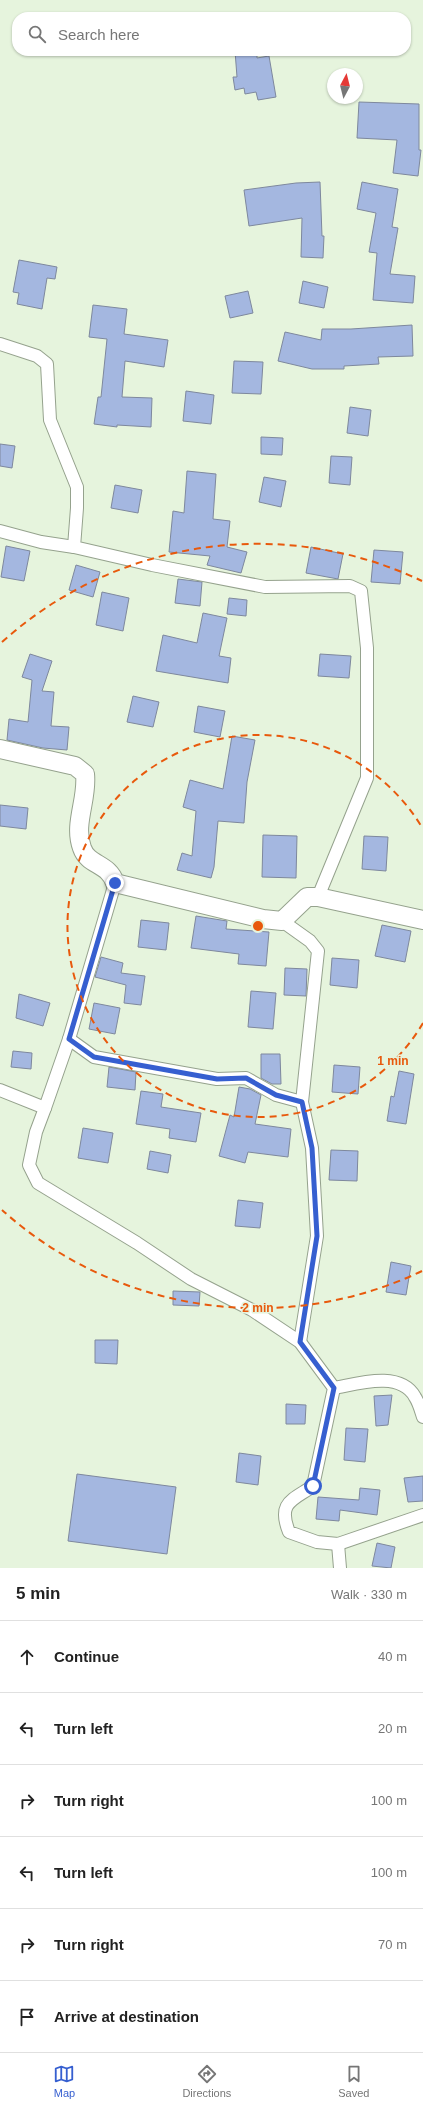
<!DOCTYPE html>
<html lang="en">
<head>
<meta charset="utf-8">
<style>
	:root { --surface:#fff; --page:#f2f2f2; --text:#222; --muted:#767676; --line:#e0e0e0; --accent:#365fd0 }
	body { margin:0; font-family:Helvetica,sans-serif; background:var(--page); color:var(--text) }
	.compass { position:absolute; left:327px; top:68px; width:36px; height:36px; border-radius:50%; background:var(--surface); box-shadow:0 1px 3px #0004; rotate:7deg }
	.stop { position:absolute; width:12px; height:12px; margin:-9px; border:3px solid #365fd0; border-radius:50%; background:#fff }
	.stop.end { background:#365fd0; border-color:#fff; box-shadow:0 1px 4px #0008 }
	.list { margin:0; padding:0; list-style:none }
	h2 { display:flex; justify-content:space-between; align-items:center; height:52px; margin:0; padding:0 16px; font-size:17px }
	h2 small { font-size:13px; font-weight:400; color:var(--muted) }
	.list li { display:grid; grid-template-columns:26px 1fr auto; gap:12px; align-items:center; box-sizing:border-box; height:72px; padding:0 16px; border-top:1px solid var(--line) }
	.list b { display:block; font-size:15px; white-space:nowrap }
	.list em { font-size:13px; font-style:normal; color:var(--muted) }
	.icon { flex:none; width:22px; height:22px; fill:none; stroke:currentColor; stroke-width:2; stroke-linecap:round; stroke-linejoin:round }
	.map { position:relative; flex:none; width:423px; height:1568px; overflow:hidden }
	.search { position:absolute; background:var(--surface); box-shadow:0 1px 3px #0004; left:12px; right:12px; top:12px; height:44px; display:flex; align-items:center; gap:10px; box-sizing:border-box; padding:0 14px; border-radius:16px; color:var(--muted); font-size:15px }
	.sheet { height:484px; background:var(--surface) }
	nav { display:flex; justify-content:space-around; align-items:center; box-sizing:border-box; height:56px; border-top:1px solid var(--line); background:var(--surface); font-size:11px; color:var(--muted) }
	nav a { display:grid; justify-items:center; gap:2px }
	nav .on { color:var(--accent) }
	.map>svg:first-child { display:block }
	.building { fill:#a4b7e0; stroke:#7e889d }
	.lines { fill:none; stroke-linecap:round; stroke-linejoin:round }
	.street-casing { stroke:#95a28d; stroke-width:14 }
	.secondary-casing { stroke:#95a28d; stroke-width:20 }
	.street { stroke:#fff; stroke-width:12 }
	.secondary { stroke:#fff; stroke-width:18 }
	.route { stroke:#365fd0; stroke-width:5 }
	.ring { fill:none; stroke:#e8590c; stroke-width:2; stroke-dasharray:7 5 }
	.centre { fill:#e8590c; stroke:#e6f4dd; stroke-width:2 }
	.ring-label { font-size:12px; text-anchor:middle; font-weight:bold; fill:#e8590c; stroke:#e6f4dd; stroke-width:3; stroke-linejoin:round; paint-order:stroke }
</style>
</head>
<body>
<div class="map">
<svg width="423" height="1568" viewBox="0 0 423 1568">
	<rect width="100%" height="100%" fill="#e6f4dd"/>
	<!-- building -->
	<g class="building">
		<polygon points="235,51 257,51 257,58 269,56 276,97 258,100 256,92 245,94 244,88 235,90 233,77 237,77"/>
		<polygon points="359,102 419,104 419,150 421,150 418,176 393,173 397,140 357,138"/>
		<polygon points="320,182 322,236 324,236 323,258 301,257 302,218 249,226 244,190 296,183"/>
		<polygon points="362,182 398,189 392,227 398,228 390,274 415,276 413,303 373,300 377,253 369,252 376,213 357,209"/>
		<polygon points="19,260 57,267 55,279 47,278 42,309 17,304 19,293 13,292"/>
		<polygon points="303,281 328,287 324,308 299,303"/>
		<polygon points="248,291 253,313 230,318 225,296"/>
		<polygon points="93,305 127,309 124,334 168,340 164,367 125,361 122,397 152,398 151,427 117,425 117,427 94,424 98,397 101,397 107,339 89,337"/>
		<polygon points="412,325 413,356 378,357 379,364 344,366 344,369 312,369 278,361 285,332 321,340 322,329 351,329"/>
		<polygon points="234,361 263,362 261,394 232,393"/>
		<polygon points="186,391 214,395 211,424 183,421"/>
		<polygon points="350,407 371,410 368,436 347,433"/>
		<polygon points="261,437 283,438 282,455 261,454"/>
		<polygon points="0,444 15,446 12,468 0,466"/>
		<polygon points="331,456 352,457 350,485 329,483"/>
		<polygon points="187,471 216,474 213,519 230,521 227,547 247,552 241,573 207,565 210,556 169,552 173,511 184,513"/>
		<polygon points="264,477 286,481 281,507 259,502"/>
		<polygon points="115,485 142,490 138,513 111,508"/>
		<polygon points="6,546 30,551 24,581 1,577"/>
		<polygon points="311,547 343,554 338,579 306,573"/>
		<polygon points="374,550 403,552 400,584 371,582"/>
		<polygon points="76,565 100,572 93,597 69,590"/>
		<polygon points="178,579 202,582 200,606 175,603"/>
		<polygon points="102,592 129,598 123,631 96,625"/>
		<polygon points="229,598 247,600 246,616 227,614"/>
		<polygon points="203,613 227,618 219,656 231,658 228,683 156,671 163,635 197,643"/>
		<polygon points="30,654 52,661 42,691 54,692 51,726 69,727 67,750 43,748 7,740 9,719 28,722 32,680 22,677"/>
		<polygon points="320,654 351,656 349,678 318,676"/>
		<polygon points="133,696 159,702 153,727 127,722"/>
		<polygon points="198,706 225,711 220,737 194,732"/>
		<polygon points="232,736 255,740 247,782 244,823 218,821 214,867 211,878 177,870 182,853 192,856 196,811 183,807 190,780 223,789"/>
		<polygon points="0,805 28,808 26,829 0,826"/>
		<polygon points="263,835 297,836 296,878 262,877"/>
		<polygon points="364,836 388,837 386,871 362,869"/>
		<polygon points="196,916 227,921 226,929 269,932 266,966 238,964 239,954 191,948"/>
		<polygon points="141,920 169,923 166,950 138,947"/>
		<polygon points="382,925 411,931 405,962 375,956"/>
		<polygon points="101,957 123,963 121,973 145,976 141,1005 124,1003 126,985 95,977"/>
		<polygon points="332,958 359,960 357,988 330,985"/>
		<polygon points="285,968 307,969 306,996 284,995"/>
		<polygon points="251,991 276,993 273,1029 248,1027"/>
		<polygon points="19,994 50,1003 43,1026 16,1018"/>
		<polygon points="94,1003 120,1008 115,1034 89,1029"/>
		<polygon points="13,1051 32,1053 31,1069 11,1067"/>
		<polygon points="261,1054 280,1054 281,1084 272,1084 261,1078"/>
		<polygon points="334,1065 360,1067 358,1094 332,1092"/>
		<polygon points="109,1067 136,1072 135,1090 107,1087"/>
		<polygon points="399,1071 414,1074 406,1124 387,1121 391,1096 394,1097"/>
		<polygon points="239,1087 250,1089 261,1095 255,1124 291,1129 288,1157 248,1152 245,1163 219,1156 230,1115 234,1117"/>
		<polygon points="141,1091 163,1094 161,1107 201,1113 196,1142 169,1138 170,1129 136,1124"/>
		<polygon points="83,1128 113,1133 108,1163 78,1158"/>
		<polygon points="331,1150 358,1151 357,1181 329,1180"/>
		<polygon points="150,1151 171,1155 168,1173 147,1169"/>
		<polygon points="238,1200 263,1203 260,1228 235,1226"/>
		<polygon points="391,1262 411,1266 406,1295 386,1292"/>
		<polygon points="173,1291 200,1292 199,1306 173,1305"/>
		<polygon points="95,1340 118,1340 117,1364 95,1363"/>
		<polygon points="392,1395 388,1425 376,1426 374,1396"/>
		<polygon points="286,1404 306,1405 305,1424 286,1424"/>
		<polygon points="346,1428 368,1429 365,1462 344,1460"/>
		<polygon points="239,1453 261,1456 258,1485 236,1482"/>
		<polygon points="77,1474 176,1487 167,1554 68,1541"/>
		<polygon points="423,1476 423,1501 408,1502 404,1478"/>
		<polygon points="360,1488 380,1490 377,1515 340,1510 339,1521 316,1519 318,1497 359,1500"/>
		<polygon points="377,1543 395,1547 391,1568 372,1566"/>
	</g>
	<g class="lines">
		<defs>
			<g id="street">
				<polyline points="0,344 37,356 47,364 50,420 77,487 77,508 74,547 152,565 265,587 350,586 361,591 367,648 367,778 318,897"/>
				<polyline points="0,531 41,542 74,547"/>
				<polyline points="115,883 69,1039 94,1057 217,1079 246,1078 276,1095 302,1102"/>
				<polyline points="282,921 310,941 318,951 302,1102 312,1148 317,1236 300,1342"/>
				<polyline points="0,1090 45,1108 69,1039"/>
				<path d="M 45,1108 L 36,1132 L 29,1165 L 38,1183 L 137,1243 L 191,1279 L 252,1310 L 300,1342 L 334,1388 L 313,1486 C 293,1500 277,1502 289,1532 L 317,1542 L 338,1544 L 423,1515"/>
				<path d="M 334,1388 C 357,1384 400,1370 415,1397 C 419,1403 421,1411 423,1417"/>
				<polyline points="338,1544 340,1568"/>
			</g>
			<path id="secondary" d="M 0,749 L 75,766 L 85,774 C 88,799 73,824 82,848 C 88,866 109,863 115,883 L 263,919 L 282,921 L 307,897 L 318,897 L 423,920"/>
		</defs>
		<!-- street casing -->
		<use href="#street" class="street-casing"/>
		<!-- secondary casing -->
		<use href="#secondary" class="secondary-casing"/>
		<!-- street -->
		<use href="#street" class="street"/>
		<!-- secondary -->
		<use href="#secondary" class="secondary"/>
	</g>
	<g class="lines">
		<!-- route -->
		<polyline class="route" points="115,883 69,1039 94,1057 217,1079 246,1078 276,1095 302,1102 312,1148 317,1236 300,1342 334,1388 313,1486"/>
	</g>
	<!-- distance rings -->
	<g class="ring">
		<path d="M423 1023A191 191 0 1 1 423 829"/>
		<path d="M422 1271A382 382 0 0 1 2 1210M2 642A382 382 0 0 1 422 581"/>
	</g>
	<circle cx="258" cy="926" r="6" class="centre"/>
	<g class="ring-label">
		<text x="393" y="1065">1 min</text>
		<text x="258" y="1312">2 min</text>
	</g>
</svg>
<svg class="compass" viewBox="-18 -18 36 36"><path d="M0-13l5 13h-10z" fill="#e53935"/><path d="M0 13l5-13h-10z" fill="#767676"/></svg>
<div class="stop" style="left:313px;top:1486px"></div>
<div class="stop end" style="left:115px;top:883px"></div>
<div class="search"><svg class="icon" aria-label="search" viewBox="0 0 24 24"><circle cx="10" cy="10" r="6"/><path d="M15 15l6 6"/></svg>Search here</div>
</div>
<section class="sheet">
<h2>5 min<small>Walk · 330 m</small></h2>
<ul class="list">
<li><svg class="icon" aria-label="ahead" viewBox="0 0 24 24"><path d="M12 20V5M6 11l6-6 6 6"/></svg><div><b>Continue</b></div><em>40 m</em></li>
<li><svg class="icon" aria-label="left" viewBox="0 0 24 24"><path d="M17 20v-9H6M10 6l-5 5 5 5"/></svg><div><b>Turn left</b></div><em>20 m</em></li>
<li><svg class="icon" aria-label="right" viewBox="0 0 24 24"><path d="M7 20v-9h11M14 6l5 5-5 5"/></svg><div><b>Turn right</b></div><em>100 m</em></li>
<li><svg class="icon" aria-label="left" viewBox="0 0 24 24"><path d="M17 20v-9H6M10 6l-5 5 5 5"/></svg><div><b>Turn left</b></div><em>100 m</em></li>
<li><svg class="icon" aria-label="right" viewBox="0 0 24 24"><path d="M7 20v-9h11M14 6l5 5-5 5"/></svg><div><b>Turn right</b></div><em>70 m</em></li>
<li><svg class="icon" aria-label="arrive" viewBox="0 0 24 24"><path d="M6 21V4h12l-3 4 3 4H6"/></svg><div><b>Arrive at destination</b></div></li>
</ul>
</section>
<nav>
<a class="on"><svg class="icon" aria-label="map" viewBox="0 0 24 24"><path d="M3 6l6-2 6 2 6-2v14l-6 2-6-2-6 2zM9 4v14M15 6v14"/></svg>Map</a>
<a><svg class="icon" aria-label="directions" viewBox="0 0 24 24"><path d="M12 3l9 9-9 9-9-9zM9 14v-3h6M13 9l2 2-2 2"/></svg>Directions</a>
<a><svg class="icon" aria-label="saved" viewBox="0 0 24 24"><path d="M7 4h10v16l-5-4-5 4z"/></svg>Saved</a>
</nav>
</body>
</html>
